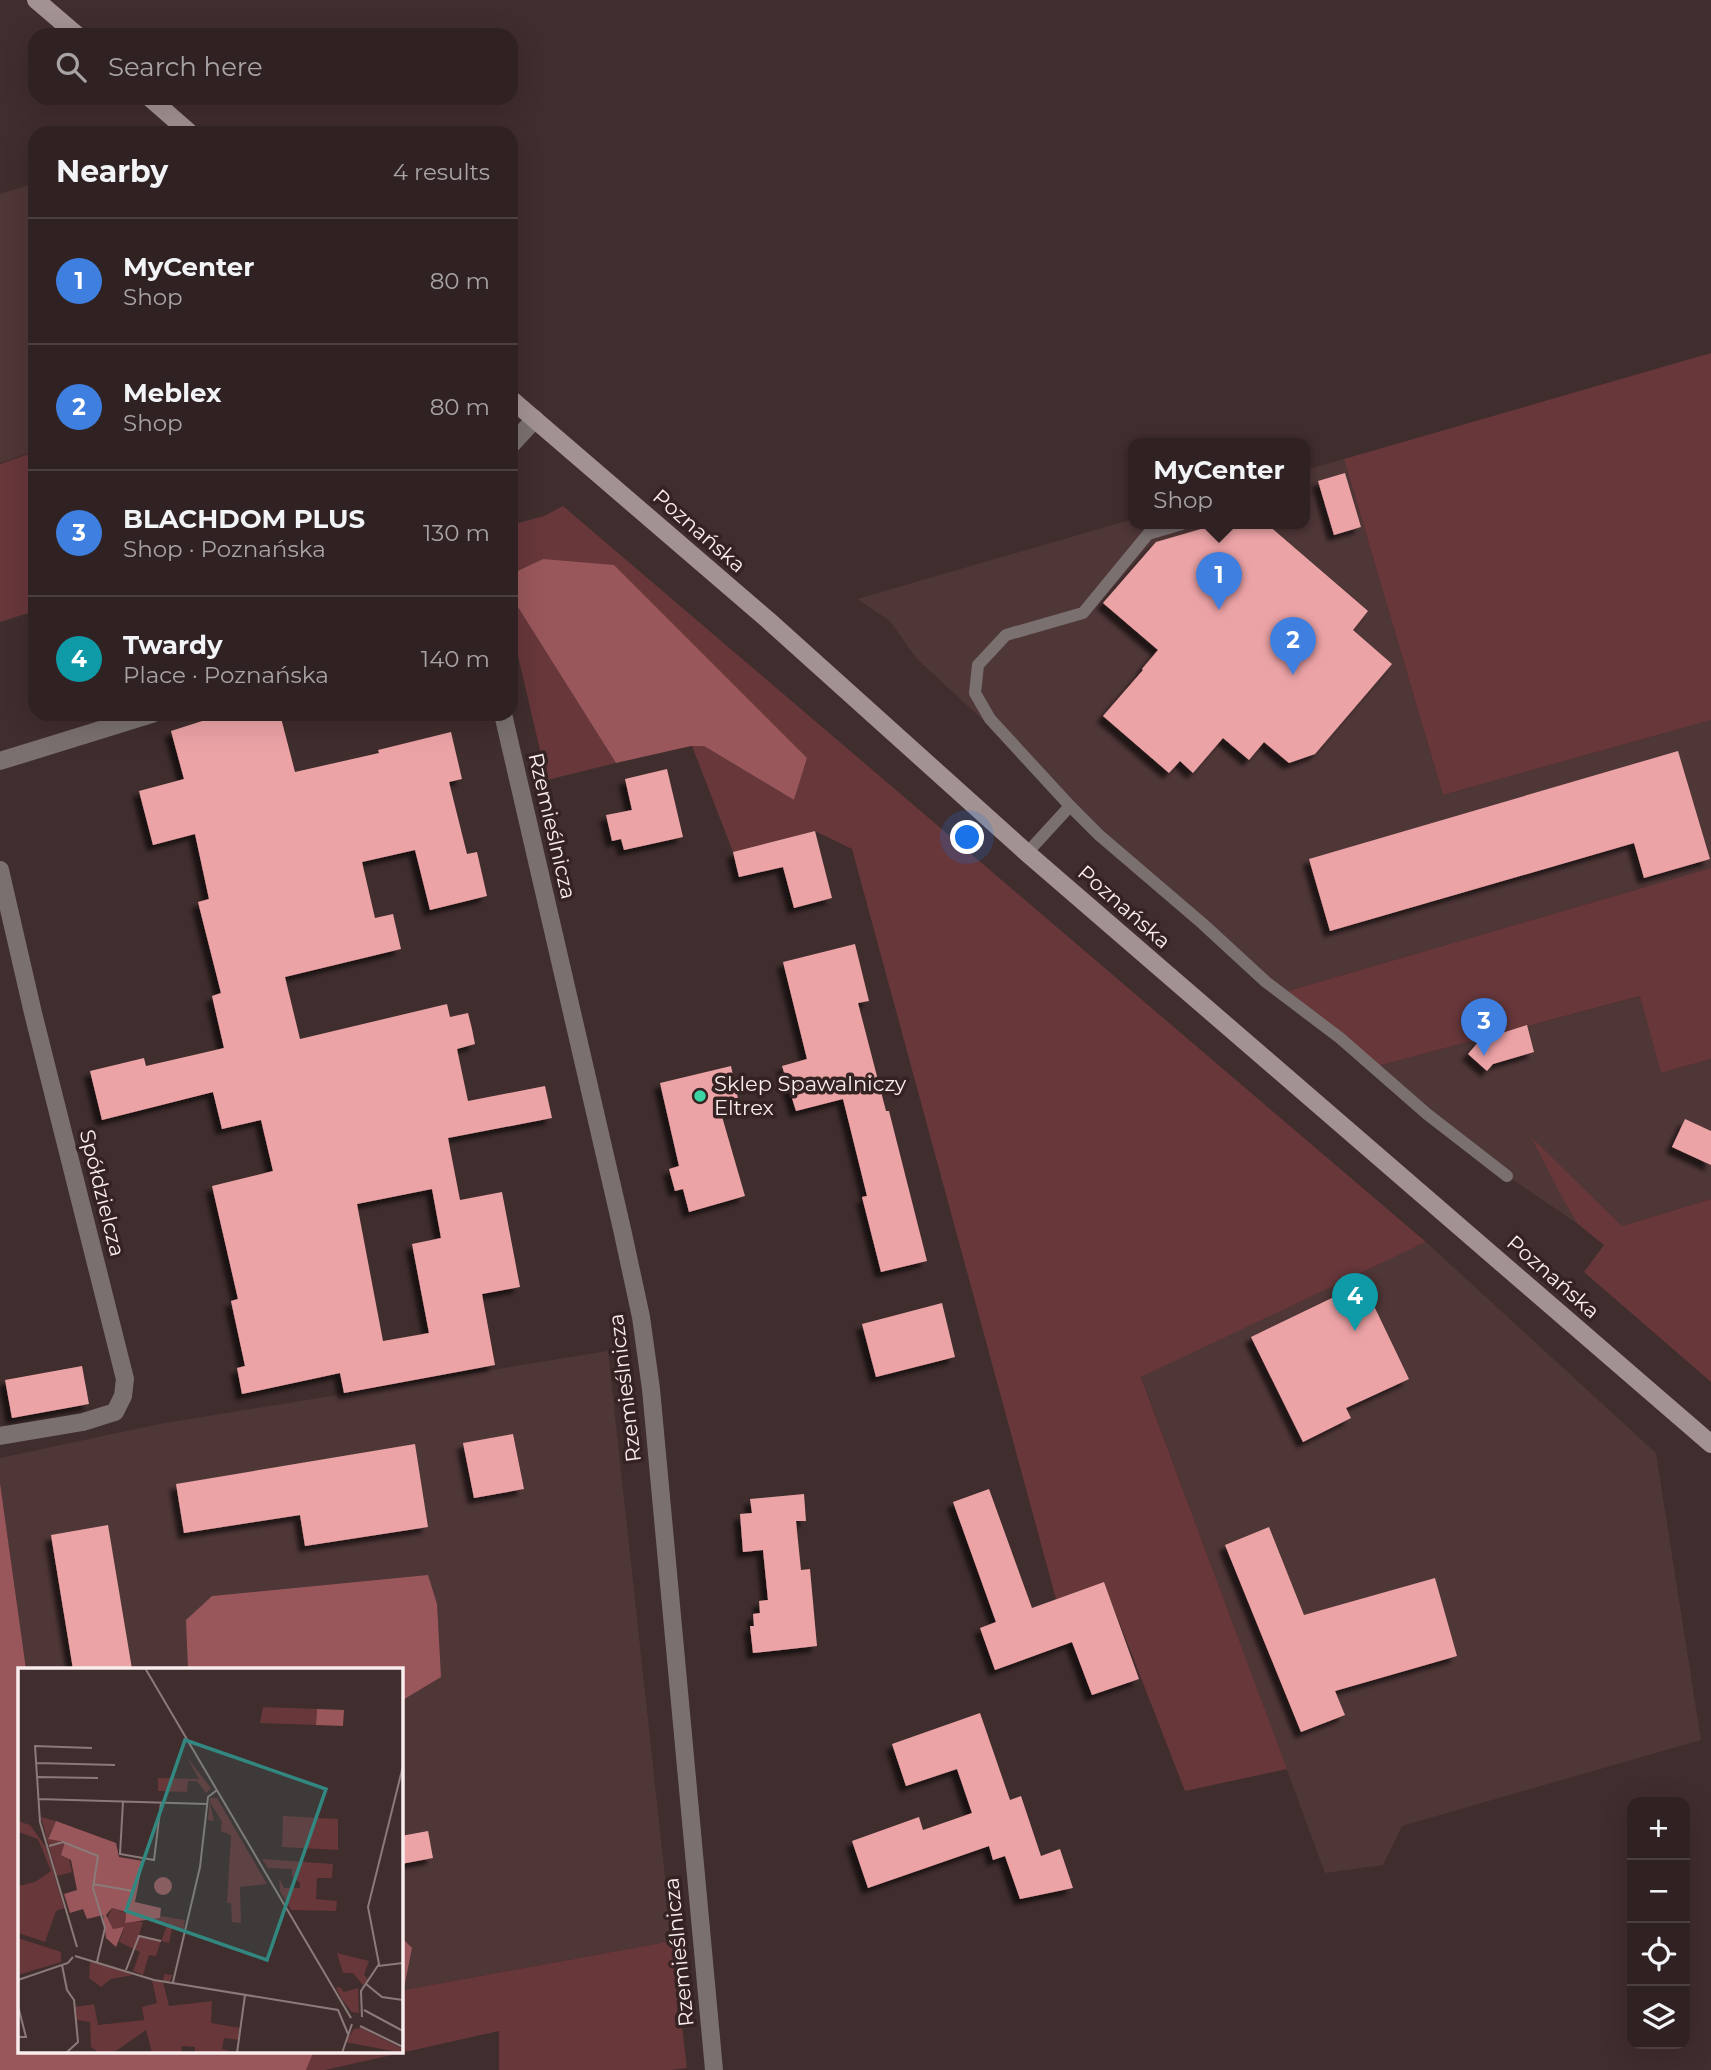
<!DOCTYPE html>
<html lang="en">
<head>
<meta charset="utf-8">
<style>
	:root { --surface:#302222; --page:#3c2f2f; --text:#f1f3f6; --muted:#a8a4a5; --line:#4b3f40; --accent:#ea580c }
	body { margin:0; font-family:Montserrat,sans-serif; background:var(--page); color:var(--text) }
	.controls { position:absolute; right:21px; bottom:21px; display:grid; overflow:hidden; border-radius:14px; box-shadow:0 7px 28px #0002 }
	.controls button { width:63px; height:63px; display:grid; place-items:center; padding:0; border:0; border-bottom:2px solid var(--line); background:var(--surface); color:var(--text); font:35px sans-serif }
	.you { position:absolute; left:968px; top:838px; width:24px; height:24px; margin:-18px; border:5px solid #fff; border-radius:50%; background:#1a73e8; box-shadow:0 0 0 10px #1a73e833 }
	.badge { display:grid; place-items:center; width:46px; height:46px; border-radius:50%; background:var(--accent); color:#fff; font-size:23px; font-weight:700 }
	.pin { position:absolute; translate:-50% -58px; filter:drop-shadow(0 2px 4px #0008) }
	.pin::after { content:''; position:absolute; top:37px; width:24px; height:21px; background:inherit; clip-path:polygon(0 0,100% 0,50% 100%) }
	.popup { position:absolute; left:1128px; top:438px; width:182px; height:91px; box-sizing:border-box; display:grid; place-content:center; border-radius:14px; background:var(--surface); filter:drop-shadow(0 2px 5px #0005); font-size:23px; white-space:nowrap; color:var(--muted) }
	.popup b { font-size:26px; color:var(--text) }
	.popup::after { content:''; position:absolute; left:50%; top:100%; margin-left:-14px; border:14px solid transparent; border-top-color:var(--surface) }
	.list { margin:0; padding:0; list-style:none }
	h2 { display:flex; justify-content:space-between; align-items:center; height:91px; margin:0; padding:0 28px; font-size:30px }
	h2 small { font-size:23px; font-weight:400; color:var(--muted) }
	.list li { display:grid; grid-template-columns:46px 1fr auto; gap:21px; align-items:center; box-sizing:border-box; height:126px; padding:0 28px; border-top:2px solid var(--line) }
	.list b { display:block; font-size:26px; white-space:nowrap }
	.list p { margin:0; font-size:23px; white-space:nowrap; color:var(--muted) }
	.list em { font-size:23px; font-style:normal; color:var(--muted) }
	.icon { flex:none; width:38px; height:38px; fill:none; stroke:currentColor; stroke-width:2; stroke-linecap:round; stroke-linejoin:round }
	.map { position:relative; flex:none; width:1711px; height:2070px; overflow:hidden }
	.search { position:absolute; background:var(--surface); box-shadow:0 7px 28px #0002; left:28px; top:28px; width:490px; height:77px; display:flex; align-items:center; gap:18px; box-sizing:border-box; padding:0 24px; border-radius:21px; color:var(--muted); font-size:26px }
	.panel { position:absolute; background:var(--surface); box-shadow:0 7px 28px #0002; left:28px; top:126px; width:490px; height:595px; border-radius:21px }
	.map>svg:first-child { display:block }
	.built { fill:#4f3637 }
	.green { fill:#67373a }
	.forest { fill:#99575b }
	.building { fill:#eca3a6; fill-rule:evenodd; filter:url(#shadow) }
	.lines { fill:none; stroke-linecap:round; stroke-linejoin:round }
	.lane { stroke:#7a7070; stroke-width:12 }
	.street { stroke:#7a7070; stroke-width:18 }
	.secondary { stroke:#a29292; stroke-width:18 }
	.poi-dot { fill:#3dd4a3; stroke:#352323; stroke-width:2.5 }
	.labels { text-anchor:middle; stroke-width:7; stroke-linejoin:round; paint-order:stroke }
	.street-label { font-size:21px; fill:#f9eded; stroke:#352323 }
	.poi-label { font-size:21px; fill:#f9eded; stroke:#352323; text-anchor:start }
	.inset-road { fill:none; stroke:#8a7a7a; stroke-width:2 }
	.view { fill:#328881; fill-opacity:0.15; stroke:#328881; stroke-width:3.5 }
	.inset-edge { fill:none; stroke:#f9eded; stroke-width:3.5 }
</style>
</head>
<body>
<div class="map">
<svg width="1711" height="2070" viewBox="0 0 1711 2070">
	<defs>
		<filter id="shadow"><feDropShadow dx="-6" dy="6" stdDeviation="2" flood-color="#0009"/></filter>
	</defs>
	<rect width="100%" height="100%" fill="#402d2d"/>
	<!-- built -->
	<g class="built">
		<polygon points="35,183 35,451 0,463 0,194"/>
		<polygon points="1344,459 1443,795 1711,720 1711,868 1281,993 1203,924 916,658 890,621 857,599 1133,519 1133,524 1305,524 1305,470"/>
		<polygon points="1641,996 1661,1073 1711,1059 1711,1199 1622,1226 1604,1245 1578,1224 1507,1176 1374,1067"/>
		<polygon points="1426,1242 1656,1453 1701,1740 1402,1826 1383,1865 1325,1873 1141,1376"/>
		<polygon points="608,1351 672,1941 404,1990 412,1949 401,1937 401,1669 26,1669 0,1483 0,1458 159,1424"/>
	</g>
	<!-- green -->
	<g class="green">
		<polygon points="1711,353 1711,720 1443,795 1344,459"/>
		<polygon points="35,452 35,611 0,622 0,464"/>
		<polygon points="563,506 1426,1242 1141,1377 1287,1769 1185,1791 1104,1583 1056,1599 852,849 815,831 733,852 692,746 704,746 794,800 807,758 543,559 511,574 511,525 544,516"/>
		<polygon points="511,596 525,618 616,763 547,780 511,626"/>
		<polygon points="1711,868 1711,1059 1661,1073 1640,996 1374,1067 1281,993"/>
		<polygon points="1531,1137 1622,1226 1711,1199 1711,1382 1584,1272 1604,1245 1578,1224 1563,1199"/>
		<polygon points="672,1941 687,2068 671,2070 499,2070 499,2031 325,2070 306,2070 314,2051 401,2051 401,2004 404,1990"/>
	</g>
	<!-- forest -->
	<g class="forest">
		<polygon points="543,559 614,565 807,758 794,800 704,746 691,746 616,763 511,596 511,574"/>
		<polygon points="0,1483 26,1669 19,1669 19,2051 314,2051 306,2070 0,2070"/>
		<polygon points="428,1575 437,1604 441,1677 401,1701 401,1669 188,1669 186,1620 212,1596"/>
		<polygon points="401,1937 412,1948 401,2004"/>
	</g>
	<!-- building -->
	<g class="building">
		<polygon points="1345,473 1361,527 1334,535 1318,481"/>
		<polygon points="1218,524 1267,524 1368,611 1353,630 1392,664 1315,754 1289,763 1264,742 1249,760 1223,738 1193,773 1180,761 1169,773 1103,716 1143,670 1142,669 1158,650 1103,603 1156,542"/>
		<path d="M 224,714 L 280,714 L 295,772 L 379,753 L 378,750 L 451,732 L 462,779 L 449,782 L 467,854 L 477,852 L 487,896 L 430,910 L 415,850 L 362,862 L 375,918 L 393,914 L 401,949 L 285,977 L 300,1039 L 447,1004 L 450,1017 L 468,1013 L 472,1029 L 475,1044 L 457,1049 L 468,1101 L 545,1086 L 552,1118 L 448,1138 L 460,1200 L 502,1192 L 520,1287 L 482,1294 L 495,1365 L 344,1393 L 340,1373 L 242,1394 L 237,1368 L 245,1366 L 231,1301 L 238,1299 L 212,1186 L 273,1171 L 261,1120 L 222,1129 L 213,1092 L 102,1120 L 90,1071 L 144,1058 L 146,1066 L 224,1048 L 212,996 L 221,993 L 198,902 L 209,899 L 195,834 L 153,845 L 139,791 L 184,779 L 171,731 ZM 432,1189 L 441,1238 L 412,1244 L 429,1333 L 383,1341 L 357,1204 Z"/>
		<polygon points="1678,751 1710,859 1644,878 1634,843 1330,931 1309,859"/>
		<polygon points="667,769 683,837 624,850 621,839 612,841 606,815 632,810 625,779"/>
		<polygon points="815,831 832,898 794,908 783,867 739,877 733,852"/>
		<polygon points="855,944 869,1001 858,1003 886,1111 889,1111 927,1261 881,1272 862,1197 867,1196 843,1099 796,1111 782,1066 807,1059 783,962"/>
		<polygon points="1527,1025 1534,1052 1493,1064 1487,1071 1468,1054 1480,1040"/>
		<polygon points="731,1066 740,1108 721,1113 745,1196 689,1212 683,1189 675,1191 669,1169 679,1166 660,1083"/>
		<polygon points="1685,1119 1711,1131 1711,1165 1672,1147"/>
		<polygon points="1363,1283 1409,1379 1346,1408 1351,1418 1303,1442 1251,1337"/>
		<polygon points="942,1303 955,1357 876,1377 862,1324"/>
		<polygon points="82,1366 89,1404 12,1418 5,1380"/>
		<polygon points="513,1434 524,1489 474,1498 463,1443"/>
		<polygon points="415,1444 428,1527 305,1546 300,1515 184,1533 176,1484"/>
		<polygon points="989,1489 1032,1608 1104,1582 1139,1679 1092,1695 1072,1642 995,1670 980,1628 996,1622 953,1502"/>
		<polygon points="804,1494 806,1521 796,1521 801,1570 810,1569 817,1646 753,1653 750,1626 754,1626 753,1614 760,1613 759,1601 768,1600 763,1550 743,1552 740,1514 752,1513 750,1499"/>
		<polygon points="108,1525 132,1669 73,1669 51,1535"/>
		<polygon points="1269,1527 1304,1615 1435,1578 1457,1656 1335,1691 1345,1715 1301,1732 1225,1545"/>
		<polygon points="980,1713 1010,1800 1021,1796 1041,1856 1060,1849 1073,1888 1020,1899 1005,1856 993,1860 989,1846 868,1888 852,1841 919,1817 923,1830 972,1813 957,1769 906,1786 892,1744"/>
		<polygon points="428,1831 433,1858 401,1864 401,1836"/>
	</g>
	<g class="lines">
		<!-- lane -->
		<g class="lane">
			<polyline points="1070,806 1099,835 1203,924 1266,982 1340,1038 1427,1114 1507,1176"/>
			<polyline points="1027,853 1070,806 990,719 975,693 978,665 1006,635 1083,613 1148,534 1182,524"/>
		</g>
		<!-- street -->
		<g class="street">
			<polyline points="511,445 535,419"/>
			<polyline points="503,714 622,1229 641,1317 651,1389 714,2070"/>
			<polyline points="0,761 152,714"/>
			<polyline points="0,870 33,1013 125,1379 123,1396 115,1412 83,1422 0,1436"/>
		</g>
		<!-- secondary -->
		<g class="secondary">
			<polyline points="36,0 77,35"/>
			<polyline points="150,98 190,133"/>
			<polyline points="511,399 768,620 1027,853 1711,1444"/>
		</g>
	</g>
	<!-- markers -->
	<circle class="poi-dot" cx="700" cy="1096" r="7"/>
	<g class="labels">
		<!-- street labels -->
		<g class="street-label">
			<text transform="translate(699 531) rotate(41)" y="7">Poznańska</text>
			<text transform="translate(552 826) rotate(77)" y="7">Rzemieślnicza</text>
			<text transform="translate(1124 907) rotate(41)" y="7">Poznańska</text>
			<text transform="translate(102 1193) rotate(76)" y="7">Spółdzielcza</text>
			<text transform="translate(1553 1277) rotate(41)" y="7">Poznańska</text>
			<text transform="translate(625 1388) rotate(-97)" y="7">Rzemieślnicza</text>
			<text transform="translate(679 1952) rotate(-96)" y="7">Rzemieślnicza</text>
		</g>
		<!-- poi labels -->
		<g class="poi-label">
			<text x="714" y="1091">Sklep Spawalniczy<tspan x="714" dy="24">Eltrex</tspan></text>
		</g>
	</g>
	<!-- overview -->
	<g transform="translate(18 1668)">
		<rect width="385" height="385" fill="#402d2d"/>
		<path d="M 245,39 L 299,41 L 298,57 L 242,55 ZM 168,88 L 193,120 L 188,125 L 179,113 L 170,113 L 169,124 L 140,123 L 140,110 L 181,111 ZM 192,130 L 199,130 L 249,216 L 222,219 L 223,255 L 214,254 L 213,235 L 209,235 L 213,167 L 203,163 L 204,154 L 192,134 L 196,153 L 190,152 ZM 265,148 L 320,151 L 320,182 L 264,179 ZM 23,149 L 38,153 L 30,169 L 47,174 L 54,204 L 39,208 ZM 0,153 L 12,157 L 28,179 L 46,240 L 38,243 L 27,274 L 0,265 L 0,218 L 17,214 L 33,203 L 20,171 L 0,164 ZM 244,191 L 315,196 L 314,210 L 299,210 L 298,231 L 319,233 L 318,243 L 273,242 L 262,223 L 261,210 L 266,220 L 282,220 L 282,215 L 274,208 L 274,201 L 250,200 ZM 94,240 L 108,245 L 106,253 L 125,254 L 121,267 L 143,273 L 150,255 L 133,253 L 143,248 L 167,252 L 165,263 L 154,261 L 151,275 L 143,273 L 138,288 L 131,287 L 125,307 L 115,303 L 122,284 L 101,274 L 106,260 L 95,261 L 89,251 ZM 0,270 L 43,284 L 43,294 L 0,307 ZM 319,285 L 351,293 L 346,307 L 351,312 L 345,317 L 335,305 L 325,305 ZM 72,294 L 103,302 L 115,307 L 93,311 L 83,319 L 71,310 ZM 146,306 L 155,307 L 151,314 L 145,314 L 151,338 L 194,333 L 193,355 L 223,360 L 221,372 L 206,370 L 204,381 L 219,385 L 177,385 L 177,379 L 164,378 L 163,385 L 134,385 L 128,362 L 95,385 L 82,385 L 73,379 L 72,354 L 58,352 L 57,339 L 76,336 L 80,357 L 126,352 L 124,339 L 139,335 L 134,312 L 145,313 ZM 322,319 L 326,324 L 340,320 L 341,345 L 334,344 L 325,333 L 318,320 ZM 343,360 L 385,381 L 385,385 L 327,374 L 336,361 Z" fill="#67373a"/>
		<path d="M 299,41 L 326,42 L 325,58 L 298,57 ZM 38,153 L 98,175 L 101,189 L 125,193 L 117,234 L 143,240 L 142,250 L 107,255 L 108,244 L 94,240 L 88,247 L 95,261 L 106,259 L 98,279 L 88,270 L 85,247 L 69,251 L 65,241 L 52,245 L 46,226 L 59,222 L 53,192 L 43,187 L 47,174 L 30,171 ZM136 218a9 9 0 1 1 18 0a9 9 0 1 1-18 0Z" fill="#99575b"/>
		<path class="inset-road" d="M 127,0 L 333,350M 19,95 L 97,97M 20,109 L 80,110M 20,131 L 189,136M 105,134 L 102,186 L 136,192 L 143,135M 31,178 L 45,174 L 80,188 L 75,220 L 87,260 L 79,294M 75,216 L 115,223M 59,279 L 22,154 L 17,78 L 74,80M 57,288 L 136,312 L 320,342 L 330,366M 44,297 L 49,322 L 56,332 L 60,374 L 48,385M 360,298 L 385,295M 108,302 L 121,268 L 143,273M 0,312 L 50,295 L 55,289M 155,314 L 182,199 L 190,129 L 199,122M 348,316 L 364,329 L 385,332M 0,338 L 8,369 L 0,369M 346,342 L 385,363M 344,349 L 343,323 L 361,296 L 350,239 L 385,98M 342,358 L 385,379M 219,385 L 227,327M 324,385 L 334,356"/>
		<path class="view" d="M 167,72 L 308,121 L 249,292 L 108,243 Z"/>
		<rect width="385" height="385" class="inset-edge"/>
	</g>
</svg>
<div class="controls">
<button>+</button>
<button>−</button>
<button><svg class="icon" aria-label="locate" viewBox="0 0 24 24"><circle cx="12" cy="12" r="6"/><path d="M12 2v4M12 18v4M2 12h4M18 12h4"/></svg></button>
<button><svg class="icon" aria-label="layers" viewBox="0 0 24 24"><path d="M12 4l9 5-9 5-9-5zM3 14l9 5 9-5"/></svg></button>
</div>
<div class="you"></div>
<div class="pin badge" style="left:1219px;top:610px;background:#3f7fe0">1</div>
<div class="popup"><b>MyCenter</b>Shop</div>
<div class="pin badge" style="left:1293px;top:675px;background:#3f7fe0">2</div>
<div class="pin badge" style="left:1484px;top:1056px;background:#3f7fe0">3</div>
<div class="pin badge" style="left:1355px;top:1331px;background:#0f9aa8">4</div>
<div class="search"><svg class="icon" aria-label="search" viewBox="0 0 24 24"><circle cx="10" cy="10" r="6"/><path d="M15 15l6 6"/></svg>Search here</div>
<section class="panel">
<h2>Nearby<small>4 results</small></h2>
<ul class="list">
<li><span class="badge" style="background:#3f7fe0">1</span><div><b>MyCenter</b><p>Shop</p></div><em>80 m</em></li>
<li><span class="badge" style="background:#3f7fe0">2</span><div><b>Meblex</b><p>Shop</p></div><em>80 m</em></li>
<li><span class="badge" style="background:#3f7fe0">3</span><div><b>BLACHDOM PLUS</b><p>Shop · Poznańska</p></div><em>130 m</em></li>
<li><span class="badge" style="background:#0f9aa8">4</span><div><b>Twardy</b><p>Place · Poznańska</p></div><em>140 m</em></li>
</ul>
</section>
</div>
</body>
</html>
